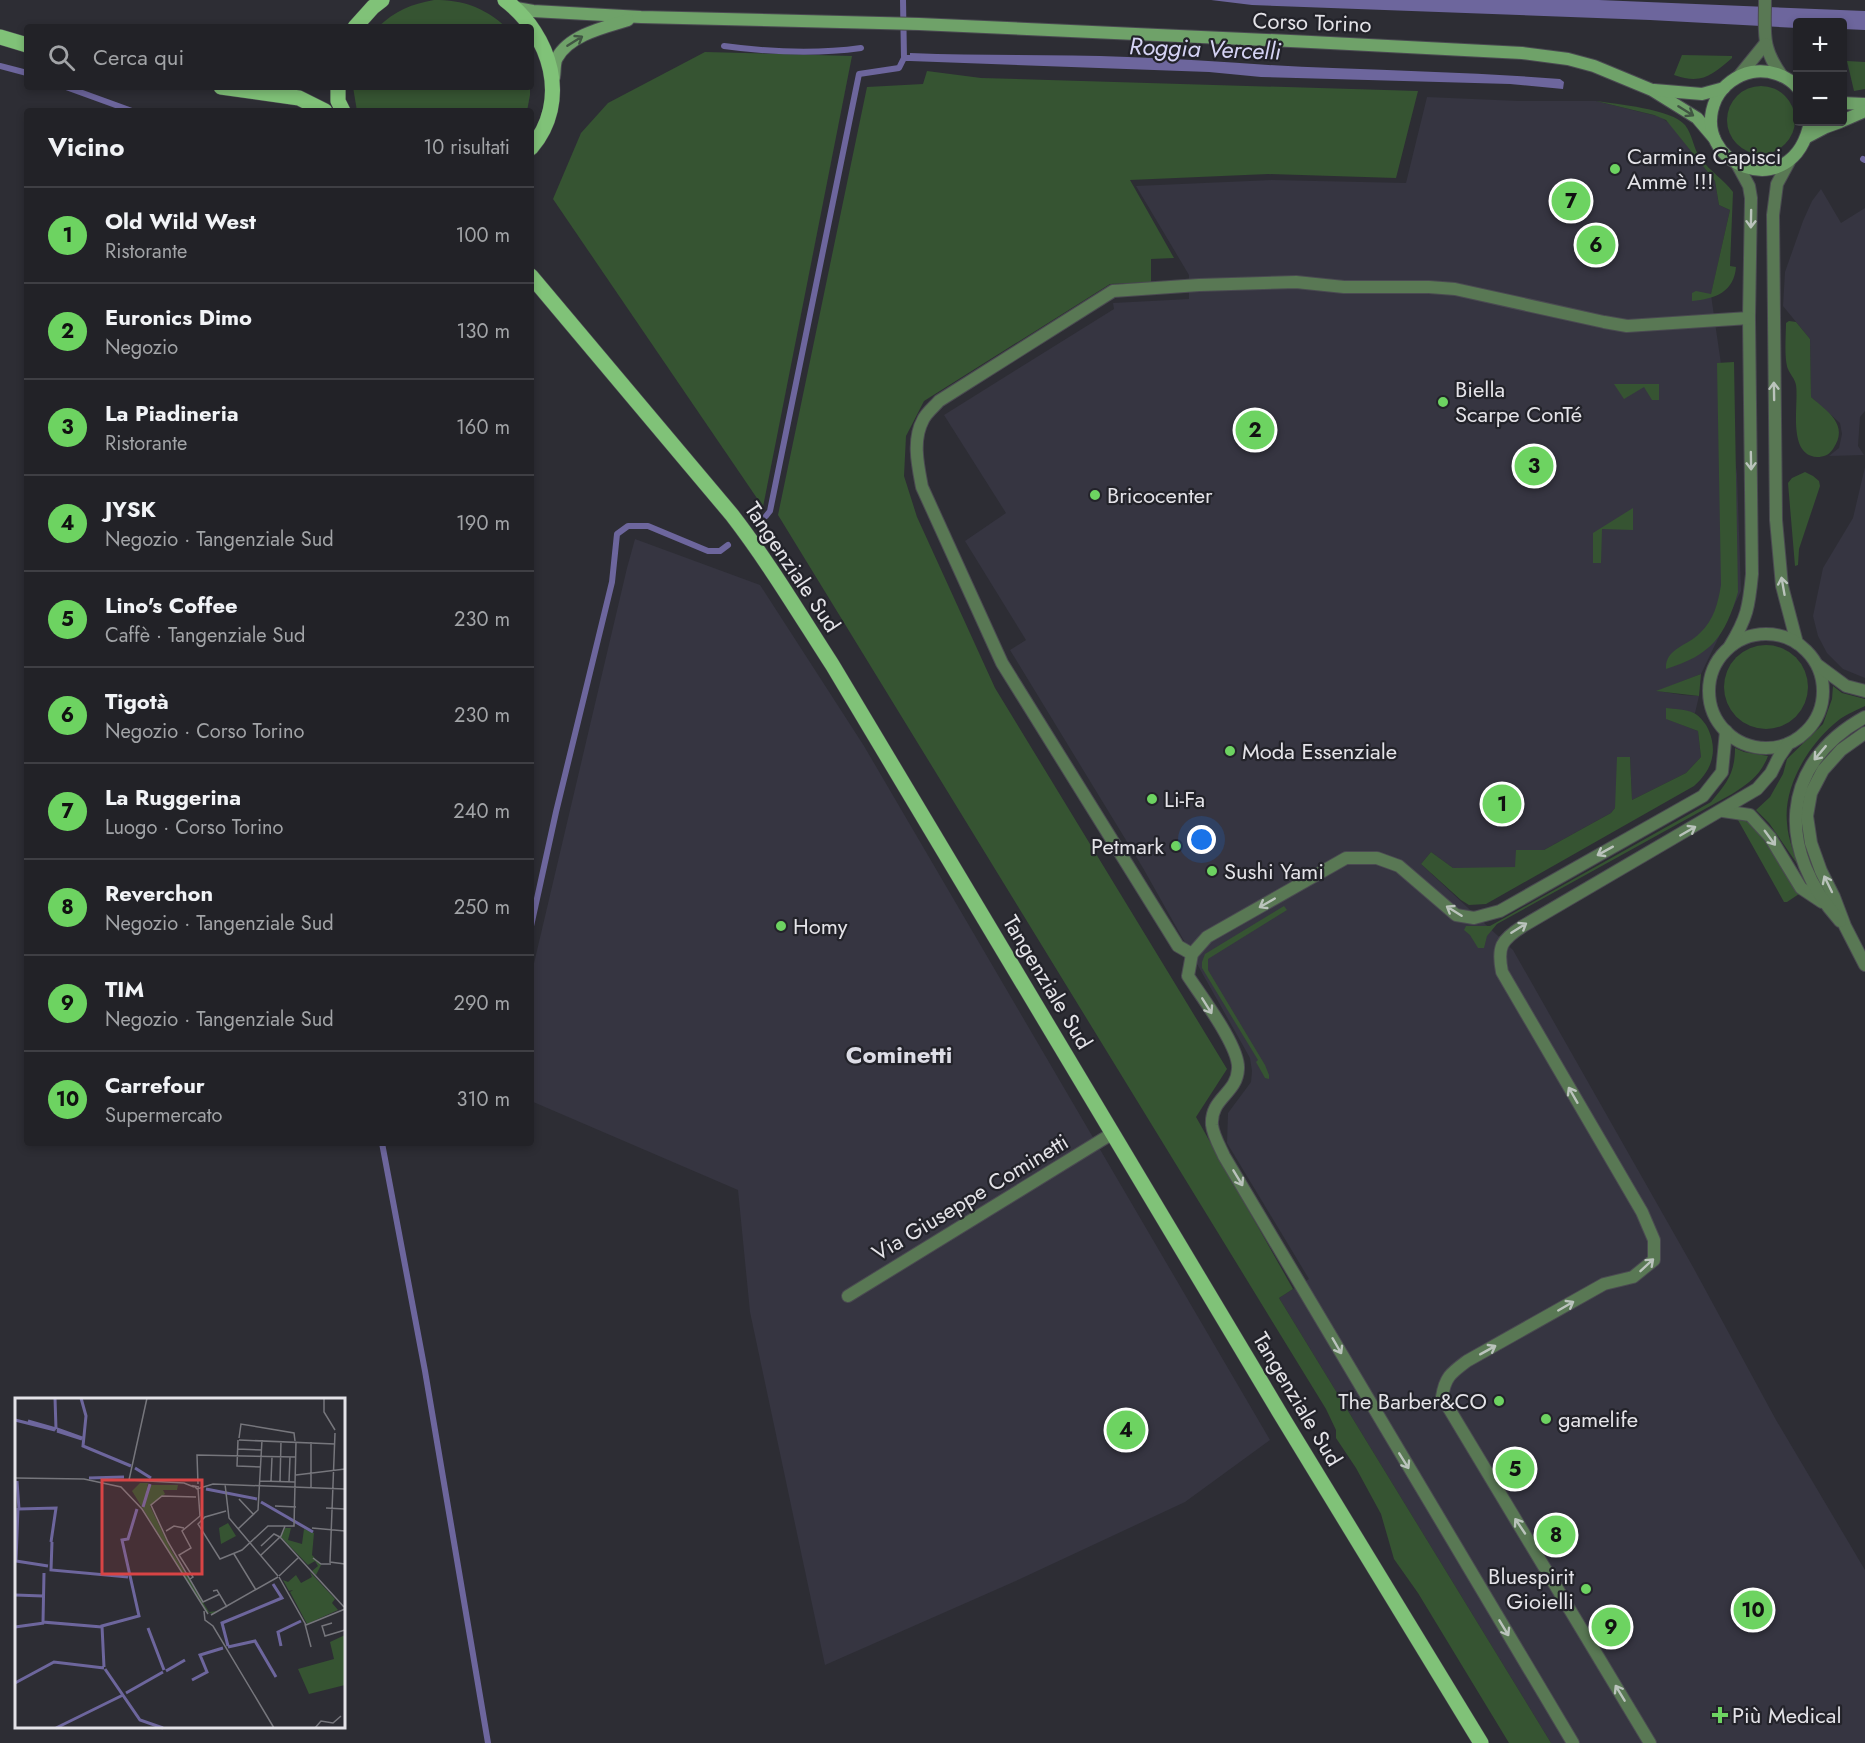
<!DOCTYPE html>
<html lang="it">
<head>
<meta charset="utf-8">
<style>
	:root { --surface:#222227; --page:#2a2a2f; --text:#f1f3f6; --muted:#a2a4a7; --line:#3f3f44; --accent:#6dd361 }
	body { margin:0; font-family:Jost,sans-serif; background:var(--page); color:var(--text) }
	.controls { position:absolute; right:18px; top:18px; display:grid; overflow:hidden; border-radius:6px; box-shadow:0 3px 9px #0003 }
	.controls button { width:54px; height:54px; display:grid; place-items:center; padding:0; border:0; border-bottom:2px solid var(--line); background:var(--surface); color:var(--text); font:30px sans-serif }
	.you { position:absolute; left:1202px; top:840px; width:21px; height:21px; margin:-15px; border:4px solid #fff; border-radius:50%; background:#1a73e8; box-shadow:0 0 0 9px #1a73e833 }
	.badge { display:grid; place-items:center; width:39px; height:39px; border-radius:50%; background:var(--accent); color:#111; font-size:20px; font-weight:700 }
	.pin { position:absolute; translate:-50% -50%; border:3px solid #fff; box-shadow:0 2px 6px #0006 }
	.list { margin:0; padding:0; list-style:none }
	h2 { display:flex; justify-content:space-between; align-items:center; height:78px; margin:0; padding:0 24px; font-size:26px }
	h2 small { font-size:20px; font-weight:400; color:var(--muted) }
	.list li { display:grid; grid-template-columns:39px 1fr auto; gap:18px; align-items:center; box-sizing:border-box; height:96px; padding:0 24px; border-top:2px solid var(--line) }
	.list b { display:block; font-size:22px; white-space:nowrap }
	.list p { margin:0; font-size:20px; white-space:nowrap; color:var(--muted) }
	.list em { font-size:20px; font-style:normal; color:var(--muted) }
	.icon { flex:none; width:33px; height:33px; fill:none; stroke:currentColor; stroke-width:2; stroke-linecap:round; stroke-linejoin:round }
	.map { position:relative; flex:none; width:1865px; height:1743px; overflow:hidden }
	.search { position:absolute; background:var(--surface); box-shadow:0 3px 9px #0003; left:24px; top:24px; width:510px; height:66px; display:flex; align-items:center; gap:15px; box-sizing:border-box; padding:0 21px; border-radius:6px; color:var(--muted); font-size:22px }
	.panel { position:absolute; background:var(--surface); box-shadow:0 3px 9px #0003; left:24px; top:108px; width:510px; height:1038px; border-radius:6px }
	.map>svg:first-child { display:block }
	.built { fill:#363541 }
	.green { fill:#365432 }
	.water { fill:#6d669d }
	.lines { fill:none; stroke-linecap:round; stroke-linejoin:round }
	.stream { stroke:#6d669d; stroke-width:6 }
	.minor-casing { stroke:#4a4a51; stroke-width:14 }
	.secondary-casing { stroke:#4a4a51; stroke-width:14 }
	.primary-casing { stroke:#4a4a51; stroke-width:16 }
	.minor { stroke:#597854; stroke-width:12 }
	.secondary { stroke:#6fa269; stroke-width:12 }
	.primary { stroke:#80c278; stroke-width:15 }
	.oneway { stroke:#415643 }
	.oneway2 { stroke:#bac3bc }
	.poi-dot { fill:#6dd361; stroke:#23232a; stroke-width:2 }
	.labels { text-anchor:middle; stroke-width:4.5; stroke-linejoin:round; paint-order:stroke }
	.street-label { font-size:22px; fill:#e4e3e8; stroke:#23232a }
	.poi-label { font-size:22px; fill:#e4e3e8; stroke:#23232a; text-anchor:start }
	.water-label { font-size:24px; font-style:italic; fill:#d5d3f4; stroke:#23232a }
	.neighbourhood-label { font-size:24px; font-weight:bold; fill:#dddde6; stroke:#23232a }
	.inset-river { fill:none; stroke:#6d669d; stroke-width:3 }
	.inset-road { fill:none; stroke:#76767c; stroke-width:1.5 }
	.view { fill:#d84445; fill-opacity:0.15; stroke:#d84445; stroke-width:3 }
	.inset-edge { fill:none; stroke:#e4e3e8; stroke-width:3 }
</style>
</head>
<body>
<div class="map">
<svg width="1865" height="1743" viewBox="0 0 1865 1743">
	<rect width="100%" height="100%" fill="#2d2d34"/>
	<!-- built -->
	<g class="built">
		<polygon points="1427,97 1519,101 1596,101 1661,117 1670,124 1715,181 1719,205 1730,210 1711,295 1737,474 1741,591 1701,674 1658,691 1683,695 1699,696 1695,713 1666,708 1667,719 1698,731 1701,757 1686,773 1632,800 1630,757 1615,808 1611,813 1544,850 1516,850 1516,868 1453,868 1431,852 1421,864 1513,950 1693,1267 1776,1420 1865,1570 1865,1743 1551,1743 1279,1298 1309,1279 1227,1143 1228,1113 1251,1082 1252,1071 1250,1058 1143,868 1010,650 1026,640 965,541 1006,513 944,415 1114,309 1113,303 1189,299 1189,275 1136,186 1272,180 1406,183"/>
		<polygon points="1821,189 1841,223 1865,208 1865,411 1860,417 1858,446 1864,455 1829,456 1839,448 1842,434 1840,423 1811,397 1810,339 1783,306 1785,272 1803,221 1812,201"/>
		<polygon points="1865,467 1865,678 1843,669 1827,653 1818,636 1813,616 1823,568 1853,518"/>
		<polygon points="635,539 760,585 864,746 1270,1440 1185,1502 1020,1579 825,1665 750,1312 738,1190 531,1101 531,976 627,568"/>
	</g>
	<!-- green -->
	<g class="green">
		<path d="M 434,0 C 464,0 483,7 506,27 L 378,27 C 395,11 411,4 434,0 Z"/>
		<polygon points="705,52 852,56 763,507 553,199 581,133 608,103"/>
		<path d="M 1682,55 L 1732,56 L 1732,58 C 1712,75 1702,85 1674,75 Z"/>
		<polygon points="1847,61 1865,62 1865,89 1854,91"/>
		<polygon points="927,71 981,78 1418,91 1396,178 1268,174 1130,180 1174,258 1151,259 1151,282 1110,284 924,401 906,436 904,476 917,517 995,688 1227,1069 1196,1117 1293,1289 1279,1298 1551,1743 1509,1743 1418,1593 1394,1559 1381,1514 1356,1468 1336,1438 1336,1430 1326,1409 778,515 867,87 923,84"/>
		<circle cx="1761" cy="120" r="34"/>
		<polygon points="353,87 530,87 530,95 527,111 357,111"/>
		<path d="M 1596,101 C 1616,104 1672,109 1685,125 C 1693,135 1693,149 1701,159 C 1710,171 1723,179 1733,192 L 1730,266 L 1736,267 C 1734,292 1715,299 1692,301 L 1692,293 L 1696,291 L 1711,294 L 1730,210 L 1719,205 L 1715,181 L 1666,120 L 1654,115 Z"/>
		<path d="M 1789,321 L 1796,322 L 1810,339 L 1811,397 C 1827,411 1850,425 1833,449 C 1829,455 1824,457 1817,457 C 1787,455 1799,405 1796,385 C 1795,379 1790,374 1788,369 C 1784,359 1786,334 1786,323 Z"/>
		<path d="M 1734,362 L 1738,592 C 1725,637 1711,655 1666,669 C 1665,648 1688,646 1700,633 C 1714,620 1718,603 1721,585 L 1717,363 Z"/>
		<polygon points="1614,384 1659,384 1659,400 1652,400 1644,387 1624,399"/>
		<polygon points="1805,472 1813,476 1819,481 1820,486 1799,549 1798,565 1795,566 1788,483 1792,478"/>
		<polygon points="1633,508 1633,530 1602,529 1601,563 1593,563 1593,533"/>
		<circle cx="1766" cy="687" r="42"/>
		<polygon points="1701,674 1699,696 1656,691"/>
		<path d="M 1833,686 L 1842,693 L 1865,699 L 1865,706 C 1857,710 1847,714 1840,719 C 1810,742 1783,785 1787,823 C 1788,839 1794,854 1800,868 L 1769,823 L 1756,810 L 1770,797 L 1783,774 L 1787,759 L 1823,724 L 1832,699 Z"/>
		<path d="M 1666,708 C 1674,709 1686,709 1694,713 C 1700,716 1707,725 1709,731 C 1718,753 1711,771 1694,786 L 1486,904 L 1469,905 L 1461,900 L 1421,864 L 1431,852 L 1453,868 L 1515,867 L 1516,850 L 1544,850 L 1611,813 L 1615,808 L 1617,757 L 1630,757 L 1632,800 L 1686,773 L 1701,757 L 1698,731 L 1666,719 Z"/>
		<path d="M 1735,748 L 1744,752 L 1768,756 C 1760,776 1750,782 1732,794 L 1497,924 L 1487,936 L 1484,948 L 1478,948 L 1470,935 L 1464,930 L 1466,926 L 1490,926 L 1711,802 C 1727,783 1735,773 1735,748 Z"/>
		<path d="M 1741,818 C 1767,831 1784,870 1799,894 L 1787,902 L 1784,902 L 1738,820 Z"/>
		<polygon points="1284,906 1287,910 1208,959 1208,970 1265,1065 1269,1075 1269,1079 1265,1078 1256,1062 1258,1060 1202,968 1202,962 1205,954"/>
	</g>
	<!-- water -->
	<g class="water">
		<polygon points="1211,0 1599,0 1865,11 1865,30 1843,29 1842,22 1798,22 1797,28 1650,20 1252,5"/>
		<path d="M 910,53 C 983,56 1056,54 1128,57 C 1197,59 1265,66 1333,68 C 1408,71 1484,73 1560,79 L 1564,82 L 1563,89 L 1510,84 L 1261,77 L 1209,72 L 910,61 Z"/>
	</g>
	<g class="lines">
		<!-- stream -->
		<g class="stream">
			<polyline points="903,0 904,58 918,58"/>
			<path d="M 724,46 C 768,52 818,54 861,48"/>
			<polyline points="0,66 27,73"/>
			<polyline points="66,87 132,111"/>
			<polyline points="1863,159 1865,160"/>
			<polyline points="766,516 770,511 859,74 899,68 904,58"/>
			<polyline points="531,926 556,812 612,582 617,534 628,526 648,526 708,551 720,551 728,545"/>
			<polyline points="382,1143 425,1371 488,1743"/>
		</g>
		<defs>
			<g id="minor">
				<path d="M 1765,0 C 1765,34 1761,47 1782,76"/>
				<polyline points="1739,76 1765,44"/>
				<polyline points="1790,160 1777,184 1773,215 1776,520 1782,586 1797,643"/>
				<circle cx="1766" cy="691" r="57"/>
				<path d="M 1730,646 C 1747,618 1749,607 1752,574 L 1749,318 L 1751,198 L 1749,186 L 1737,164"/>
				<polyline points="1819,666 1846,686 1865,691"/>
				<polyline points="1865,733 1841,750 1823,770 1811,793 1807,816 1811,843 1821,871 1834,897 1845,926 1865,965"/>
				<polyline points="1723,811 1750,815 1770,837 1801,888 1822,902"/>
				<path d="M 1840,921 C 1777,851 1778,765 1865,717"/>
				<path d="M 1192,954 L 1178,946 L 1002,663 L 922,487 C 918,466 912,440 923,420 C 926,413 934,407 939,401 L 1113,291 L 1199,285 L 1296,282 L 1344,287 L 1429,287 L 1455,289 L 1604,322 L 1627,326 L 1749,318"/>
				<polyline points="848,1296 1113,1133"/>
				<path d="M 1573,1743 L 1224,1156 C 1220,1147 1213,1135 1212,1125 C 1210,1098 1237,1094 1238,1069 C 1240,1047 1201,996 1188,976 L 1192,954 L 1207,937 L 1346,858 L 1377,858 L 1399,866 L 1456,915 L 1474,918 L 1500,911 L 1703,796 L 1722,772 L 1726,731"/>
				<path d="M 1650,1743 L 1442,1397 C 1445,1377 1451,1373 1467,1361 L 1604,1284 L 1633,1277 L 1654,1260 L 1654,1240 L 1642,1212 L 1502,972 C 1497,947 1501,940 1523,926 L 1757,789 L 1771,773 L 1779,757 L 1788,744"/>
			</g>
			<g id="secondary">
				<polyline points="516,8 533,11 641,17 919,24 1311,42 1522,53 1568,59 1594,66 1652,90 1697,118 1714,138"/>
				<path d="M 554,77 C 555,72 554,63 557,58 C 569,35 605,27 628,20"/>
				<path d="M 1798,88 C 1787,75 1768,69 1752,72 C 1737,75 1723,85 1716,99 C 1687,164 1793,208 1810,122"/>
				<polyline points="1654,90 1702,94 1724,88"/>
				<polyline points="1842,103 1865,104"/>
				<polyline points="1842,121 1865,111"/>
				<polyline points="1807,137 1826,127 1840,122"/>
			</g>
			<g id="primary">
				<path d="M 505,0 C 551,35 571,101 531,148"/>
				<polyline points="355,27 373,7 382,0"/>
				<polyline points="0,37 27,45"/>
				<polyline points="221,87 299,98 325,111"/>
				<polyline points="338,87 338,101 343,111"/>
				<path d="M 531,276 L 732,515 C 769,563 800,615 833,666 L 1281,1415 L 1481,1743"/>
			</g>
		</defs>
		<!-- minor casing -->
		<use href="#minor" class="minor-casing"/>
		<!-- secondary casing -->
		<use href="#secondary" class="secondary-casing"/>
		<!-- primary casing -->
		<use href="#primary" class="primary-casing"/>
		<!-- minor -->
		<use href="#minor" class="minor"/>
		<!-- secondary -->
		<use href="#secondary" class="secondary"/>
		<!-- primary -->
		<use href="#primary" class="primary"/>
	</g>
	<!-- one-way arrows -->
	<defs><path id="oneway-shaft" d="M-6 0H5M1.5-3L5.5 0L1.5 3" fill="none" stroke-width="1.6" stroke-linecap="round" stroke-linejoin="round" transform="scale(1.5)"/></defs>
	<g class="oneway">
		<use href="#oneway-shaft" transform="translate(575 41) rotate(-32)"/>
		<use href="#oneway-shaft" transform="translate(1686 111) rotate(32)"/>
	</g>
	<g class="oneway2">
		<use href="#oneway-shaft" transform="translate(1751 219) rotate(91)"/>
		<use href="#oneway-shaft" transform="translate(1774 391) rotate(-91)"/>
		<use href="#oneway-shaft" transform="translate(1751 461) rotate(89)"/>
		<use href="#oneway-shaft" transform="translate(1783 586) rotate(-100)"/>
		<use href="#oneway-shaft" transform="translate(1820 753) rotate(130)"/>
		<use href="#oneway-shaft" transform="translate(1688 831) rotate(-30)"/>
		<use href="#oneway-shaft" transform="translate(1770 838) rotate(54)"/>
		<use href="#oneway-shaft" transform="translate(1605 851) rotate(151)"/>
		<use href="#oneway-shaft" transform="translate(1828 884) rotate(-116)"/>
		<use href="#oneway-shaft" transform="translate(1267 903) rotate(150)"/>
		<use href="#oneway-shaft" transform="translate(1454 911) rotate(-148)"/>
		<use href="#oneway-shaft" transform="translate(1519 928) rotate(-32)"/>
		<use href="#oneway-shaft" transform="translate(1207 1006) rotate(58)"/>
		<use href="#oneway-shaft" transform="translate(1573 1095) rotate(-120)"/>
		<use href="#oneway-shaft" transform="translate(1238 1178) rotate(59)"/>
		<use href="#oneway-shaft" transform="translate(1647 1265) rotate(-43)"/>
		<use href="#oneway-shaft" transform="translate(1566 1306) rotate(-30)"/>
		<use href="#oneway-shaft" transform="translate(1337 1346) rotate(60)"/>
		<use href="#oneway-shaft" transform="translate(1488 1350) rotate(-29)"/>
		<use href="#oneway-shaft" transform="translate(1404 1461) rotate(58)"/>
		<use href="#oneway-shaft" transform="translate(1520 1526) rotate(-124)"/>
		<use href="#oneway-shaft" transform="translate(1504 1628) rotate(59)"/>
		<use href="#oneway-shaft" transform="translate(1620 1693) rotate(-121)"/>
	</g>
	<!-- markers -->
	<g class="poi-dot">
		<circle cx="1615" cy="169" r="6"/>
		<circle cx="1443" cy="402" r="6"/>
		<circle cx="1095" cy="495" r="6"/>
		<circle cx="1230" cy="751" r="6"/>
		<circle cx="1152" cy="799" r="6"/>
		<circle cx="1176" cy="846" r="6"/>
		<circle cx="1212" cy="871" r="6"/>
		<circle cx="781" cy="926" r="6"/>
		<circle cx="1499" cy="1401" r="6"/>
		<circle cx="1546" cy="1419" r="6"/>
		<circle cx="1586" cy="1589" r="6"/>
		<path d="M1717 1706h6v6h6v6h-6v6h-6v-6h-6v-6h6z"/>
	</g>
	<g class="labels">
		<!-- street labels -->
		<g class="street-label">
			<text transform="translate(1312 22) rotate(2)" y="8">Corso Torino</text>
			<text transform="translate(793 567) rotate(56)" y="8">Tangenziale Sud</text>
			<text transform="translate(1048 982) rotate(59)" y="8">Tangenziale Sud</text>
			<text transform="translate(970 1197) rotate(-31)" y="8">Via Giuseppe Cominetti</text>
			<text transform="translate(1298 1399) rotate(59)" y="8">Tangenziale Sud</text>
		</g>
		<!-- poi labels -->
		<g class="poi-label">
			<text x="1627" y="164">Carmine Capisci<tspan x="1627" dy="25">Ammè !!!</tspan></text>
			<text x="1455" y="397">Biella<tspan x="1455" dy="25">Scarpe ConTé</tspan></text>
			<text x="1107" y="503">Bricocenter</text>
			<text x="1242" y="759">Moda Essenziale</text>
			<text x="1164" y="807">Li-Fa</text>
			<text x="1164" y="854" text-anchor="end">Petmark</text>
			<text x="1224" y="879">Sushi Yami</text>
			<text x="793" y="934">Homy</text>
			<text x="1487" y="1409" text-anchor="end">The Barber&amp;CO</text>
			<text x="1558" y="1427">gamelife</text>
			<text x="1574" y="1584" text-anchor="end">Bluespirit<tspan x="1574" dy="25">Gioielli</tspan></text>
			<text x="1732" y="1723">Più Medical</text>
		</g>
		<!-- water labels -->
		<g class="water-label">
			<text transform="translate(1205 49) rotate(2)" y="8">Roggia Vercelli</text>
		</g>
		<!-- neighbourhood labels -->
		<g class="neighbourhood-label">
			<text x="899" y="1063">Cominetti</text>
		</g>
	</g>
	<!-- overview -->
	<g transform="translate(15 1398)">
		<rect width="330" height="330" fill="#2d2d34"/>
		<path d="M 125,85 L 133,85 L 129,107 L 133,87 L 163,87 L 162,92 L 148,92 L 150,96 L 135,108 L 156,152 L 194,214 L 202,213 L 199,216 L 197,216 L 191,213 L 117,93 ZM 213,125 L 221,138 L 206,146 L 204,130 ZM 270,130 L 276,130 L 273,142 L 287,146 L 289,131 L 299,135 L 297,157 L 306,167 L 301,177 L 297,173 L 303,168 L 300,163 L 293,167 L 266,139 ZM 295,174 L 320,201 L 317,205 L 323,212 L 292,226 L 275,194 L 278,192 L 274,193 L 268,182 L 273,184 L 281,177 L 286,185 L 297,179 ZM 330,237 L 330,287 L 294,296 L 283,271 L 319,261 L 315,244 Z" fill="#365432"/>
		<path class="inset-river" d="M 40,0 L 41,31M 66,0 L 71,18 L 68,48 L 116,68M 0,22 L 40,32M 13,23 L 41,31M 42,31 L 67,40M 42,33 L 67,41M 120,70 L 136,80M 74,80 L 109,79M 2,83 L 4,111 L 41,110 L 36,144M 191,91 L 242,101M 246,104 L 298,134M 128,109 L 135,86M 37,144 L 36,172 L 113,179M 1,163 L 3,110M 1,163 L 33,168M 29,175 L 28,224 L 87,229M 0,197 L 28,198M 0,229 L 29,225M 133,230 L 149,272M 213,248 L 207,225 L 267,200 L 258,186M 266,248 L 263,234 L 286,223M 213,249 L 240,243 L 261,279M 89,269 L 87,228 L 124,218 L 107,142 L 113,141 L 122,111M 90,271 L 125,322 L 148,330M 151,273 L 170,262M 177,282 L 192,274 L 185,257 L 208,250M 0,285 L 39,264 L 89,270M 111,295 L 148,274M 41,330 L 108,297"/>
		<path class="inset-road" d="M 309,0 L 309,14 L 320,32M 320,35 L 315,164 L 330,166M 224,40 L 226,26 L 279,35 L 280,43M 223,42 L 222,68 L 246,69M 224,42 L 320,46M 222,51 L 247,52M 281,77 L 330,71M 0,80 L 69,81 L 106,89 L 127,111 L 193,216M 114,82 L 132,0M 115,82 L 169,85 L 179,89M 245,83 L 280,84M 256,83 L 257,59M 265,84 L 266,43M 274,84 L 275,59M 183,86 L 182,57 L 281,59M 210,86 L 214,120 L 263,178M 184,89 L 179,88 L 182,91 L 198,86 L 330,91M 296,90 L 296,44M 183,91 L 185,118M 181,99 L 147,98 L 136,107 L 153,144 L 188,204 L 205,196M 224,101 L 239,117M 260,108 L 281,109M 311,110 L 330,111M 211,113 L 190,119 L 183,126 L 205,161 L 227,152 L 253,128 L 279,128 L 281,44M 297,130 L 330,133M 223,131 L 243,112 L 247,42M 151,133 L 159,128 L 169,130M 265,139 L 329,209M 246,148 L 259,136 L 265,139M 219,156 L 241,192M 246,157 L 266,138 L 270,128M 298,160 L 306,166 L 316,166M 264,178 L 283,160M 264,179 L 291,227 L 330,211M 175,181 L 178,179 L 164,157 L 176,150 L 167,133 L 185,118M 198,193 L 202,192 L 212,209M 189,213 L 190,222 L 198,228 L 259,330M 196,217 L 263,179M 317,225 L 307,228 L 310,238 L 330,232M 290,226 L 296,249M 300,330 L 306,323 L 318,325 L 326,318"/>
		<path class="view" d="M 87,82 L 187,82 L 187,176 L 87,176 Z"/>
		<rect width="330" height="330" class="inset-edge"/>
	</g>
</svg>
<div class="controls">
<button>+</button>
<button>−</button>
</div>
<div class="you"></div>
<div class="pin badge" style="left:1502px;top:804px">1</div>
<div class="pin badge" style="left:1255px;top:430px">2</div>
<div class="pin badge" style="left:1534px;top:466px">3</div>
<div class="pin badge" style="left:1126px;top:1430px">4</div>
<div class="pin badge" style="left:1515px;top:1469px">5</div>
<div class="pin badge" style="left:1596px;top:245px">6</div>
<div class="pin badge" style="left:1571px;top:201px">7</div>
<div class="pin badge" style="left:1556px;top:1535px">8</div>
<div class="pin badge" style="left:1611px;top:1627px">9</div>
<div class="pin badge" style="left:1753px;top:1610px">10</div>
<div class="search"><svg class="icon" aria-label="search" viewBox="0 0 24 24"><circle cx="10" cy="10" r="6"/><path d="M15 15l6 6"/></svg>Cerca qui</div>
<section class="panel">
<h2>Vicino<small>10 risultati</small></h2>
<ul class="list">
<li><span class="badge">1</span><div><b>Old Wild West</b><p>Ristorante</p></div><em>100 m</em></li>
<li><span class="badge">2</span><div><b>Euronics Dimo</b><p>Negozio</p></div><em>130 m</em></li>
<li><span class="badge">3</span><div><b>La Piadineria</b><p>Ristorante</p></div><em>160 m</em></li>
<li><span class="badge">4</span><div><b>JYSK</b><p>Negozio · Tangenziale Sud</p></div><em>190 m</em></li>
<li><span class="badge">5</span><div><b>Lino's Coffee</b><p>Caffè · Tangenziale Sud</p></div><em>230 m</em></li>
<li><span class="badge">6</span><div><b>Tigotà</b><p>Negozio · Corso Torino</p></div><em>230 m</em></li>
<li><span class="badge">7</span><div><b>La Ruggerina</b><p>Luogo · Corso Torino</p></div><em>240 m</em></li>
<li><span class="badge">8</span><div><b>Reverchon</b><p>Negozio · Tangenziale Sud</p></div><em>250 m</em></li>
<li><span class="badge">9</span><div><b>TIM</b><p>Negozio · Tangenziale Sud</p></div><em>290 m</em></li>
<li><span class="badge">10</span><div><b>Carrefour</b><p>Supermercato</p></div><em>310 m</em></li>
</ul>
</section>
</div>
</body>
</html>
